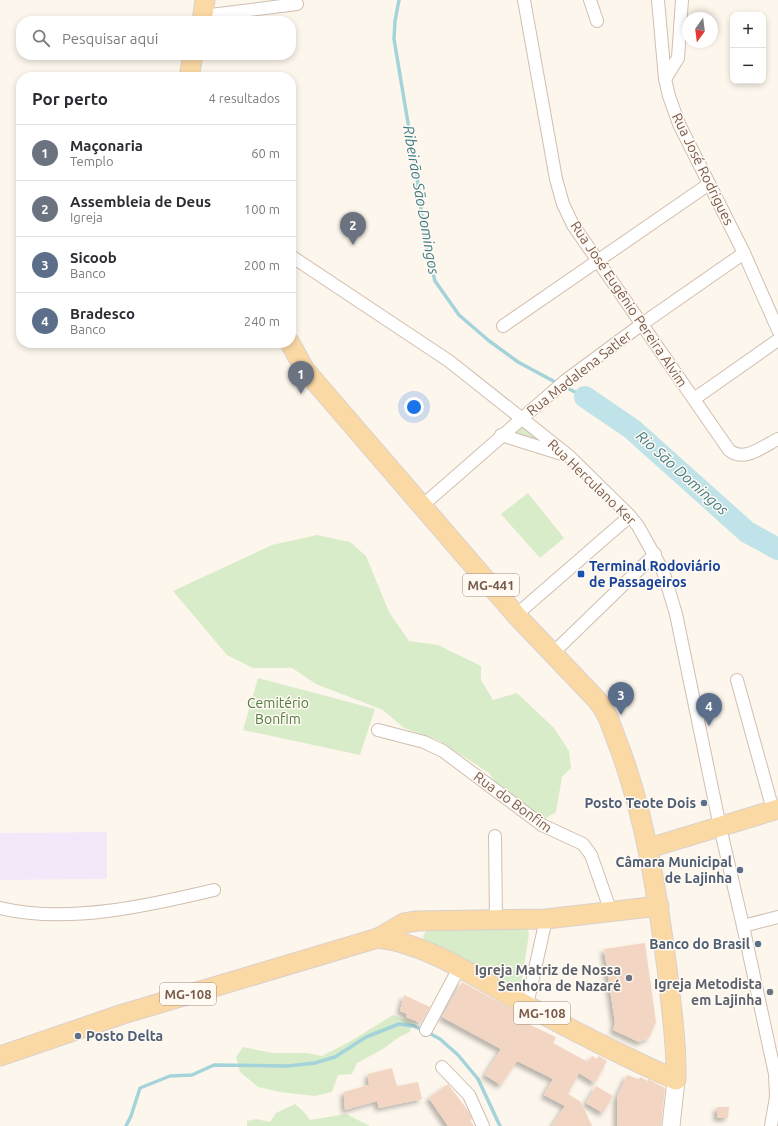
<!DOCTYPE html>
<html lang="pt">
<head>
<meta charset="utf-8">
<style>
	:root { --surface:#fff; --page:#f2f2f3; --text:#2b2b33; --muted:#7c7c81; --line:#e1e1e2; --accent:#e76f51 }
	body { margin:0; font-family:Ubuntu,sans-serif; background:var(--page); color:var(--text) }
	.controls { position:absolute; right:12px; top:12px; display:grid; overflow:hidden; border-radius:8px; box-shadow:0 2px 6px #0003 }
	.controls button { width:36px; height:36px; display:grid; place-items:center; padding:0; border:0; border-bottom:1px solid var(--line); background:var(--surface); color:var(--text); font:20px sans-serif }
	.compass { position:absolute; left:682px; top:12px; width:36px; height:36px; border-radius:50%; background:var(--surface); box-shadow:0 2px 6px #0003; rotate:194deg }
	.you { position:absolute; left:414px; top:407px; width:14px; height:14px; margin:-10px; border:3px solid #fff; border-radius:50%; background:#1a73e8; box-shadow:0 0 0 6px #1a73e833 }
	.badge { display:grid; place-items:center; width:26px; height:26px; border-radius:50%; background:var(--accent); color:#fff; font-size:13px; font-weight:700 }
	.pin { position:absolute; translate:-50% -33px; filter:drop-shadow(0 1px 2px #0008) }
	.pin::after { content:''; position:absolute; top:21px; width:14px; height:12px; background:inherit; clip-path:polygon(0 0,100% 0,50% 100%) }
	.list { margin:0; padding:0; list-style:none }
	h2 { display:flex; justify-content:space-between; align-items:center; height:52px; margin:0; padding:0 16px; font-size:17px }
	h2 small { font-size:13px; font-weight:400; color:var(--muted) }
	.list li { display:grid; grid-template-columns:26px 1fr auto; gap:12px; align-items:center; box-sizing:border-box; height:56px; padding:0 16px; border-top:1px solid var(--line) }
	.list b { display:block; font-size:15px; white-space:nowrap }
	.list p { margin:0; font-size:13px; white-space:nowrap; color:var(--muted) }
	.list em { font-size:13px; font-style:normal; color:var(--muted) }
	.icon { flex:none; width:22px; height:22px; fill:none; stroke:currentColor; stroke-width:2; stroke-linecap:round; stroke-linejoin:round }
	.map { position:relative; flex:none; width:778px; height:1126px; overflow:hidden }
	.search { position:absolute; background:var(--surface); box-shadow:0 2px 6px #0003; left:16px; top:16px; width:280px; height:44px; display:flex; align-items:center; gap:10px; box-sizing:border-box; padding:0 14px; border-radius:16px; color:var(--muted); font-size:15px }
	.panel { position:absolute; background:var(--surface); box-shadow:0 2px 6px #0003; left:16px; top:72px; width:280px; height:276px; border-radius:16px }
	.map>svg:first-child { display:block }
	.education { fill:#f3e8fa }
	.green { fill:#d8ecc9 }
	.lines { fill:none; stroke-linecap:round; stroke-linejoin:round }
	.stream { stroke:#a5d3da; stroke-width:3.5 }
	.river { stroke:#bfe3e8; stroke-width:22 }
	.building { fill:#f3d5c3; filter:url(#shadow) }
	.street-casing { stroke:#d1beb0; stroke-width:14 }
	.secondary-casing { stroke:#d6c0b0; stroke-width:19 }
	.primary-casing { stroke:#dad1cd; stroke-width:21 }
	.street { stroke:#fff; stroke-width:12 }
	.secondary { stroke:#fff; stroke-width:17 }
	.primary { stroke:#fbd9a5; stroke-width:19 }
	.transit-dot { fill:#1a4fb4; stroke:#fffaf3; stroke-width:1.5 }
	.service-dot { fill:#5c6f8a; stroke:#fffaf3; stroke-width:1.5 }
	.worship-dot { fill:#6b7280; stroke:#fffaf3; stroke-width:1.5 }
	.labels { text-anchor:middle; stroke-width:3; stroke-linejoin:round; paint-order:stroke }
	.shield { fill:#fffaf3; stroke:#a28b7f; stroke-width:1 }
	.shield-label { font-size:13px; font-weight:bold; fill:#7a5c4d }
	.street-label { font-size:14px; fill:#7a5c4d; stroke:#fffaf3 }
	.transit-label { font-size:14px; font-weight:bold; fill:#164399; stroke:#fffaf3; text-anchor:start }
	.park-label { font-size:14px; fill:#537a41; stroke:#fffaf3 }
	.service-label { font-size:14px; font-weight:bold; fill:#4e5e75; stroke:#fffaf3; text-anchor:end }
	.worship-label { font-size:14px; font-weight:bold; fill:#5b616d; stroke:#fffaf3; text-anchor:end }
	.water-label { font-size:15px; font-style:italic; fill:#437c86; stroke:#fffaf3 }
</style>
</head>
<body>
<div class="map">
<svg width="778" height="1126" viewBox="0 0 778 1126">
	<defs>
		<filter id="shadow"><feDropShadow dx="-3.5" dy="3.5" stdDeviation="2" flood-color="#0004"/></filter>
	</defs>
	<rect width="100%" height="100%" fill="#fdf6ec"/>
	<!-- education -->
	<polygon class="education" points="107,832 107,879 0,880 0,833"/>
	<!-- green -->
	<g class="green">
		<polygon points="521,424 546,440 508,435"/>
		<polygon points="528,493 564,538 540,558 501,514"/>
		<polygon points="317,535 350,542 366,556 389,612 409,641 438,645 481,666 481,680 493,700 517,693 554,728 569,751 571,768 562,777 556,812 545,819 532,811 499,787 489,773 438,740 404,728 383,710 316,684 292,668 253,668 227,655 173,591 272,545"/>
		<polygon points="258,678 375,709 360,755 243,730"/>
		<polygon points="524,928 528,930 529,934 521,986 519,989 515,990 425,941 423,936 428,929"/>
		<polygon points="393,1015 412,1023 410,1032 399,1037 383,1049 357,1063 352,1074 338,1075 332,1092 315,1096 280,1092 258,1087 240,1072 236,1057 243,1047 272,1053 307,1053 322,1056 351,1041"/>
		<polygon points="295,1104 304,1112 310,1120 346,1114 370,1126 247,1126 247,1121 256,1119 270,1122 276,1113"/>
	</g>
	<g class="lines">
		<!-- stream -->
		<g class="stream">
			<polyline points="399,0 395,21 394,39 417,177 425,241 435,281 459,315 488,340 518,362 557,383"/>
			<polyline points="563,386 585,397"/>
			<polyline points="126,1126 131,1116 140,1088 170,1076 192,1075 214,1065 288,1066 315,1063 335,1057 366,1037 399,1024 414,1026 429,1033 440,1039 458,1055 478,1079 500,1126"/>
		</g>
		<!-- river -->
		<polyline class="river" points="585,397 632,429 747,532 778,549"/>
	</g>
	<!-- building -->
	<g class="building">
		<polygon points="645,943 656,1022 649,1038 639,1042 613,1030 615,1023 604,949"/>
		<polygon points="462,982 524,1016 532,1022 530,1025 556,1037 553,1043 588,1062 592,1056 597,1059 599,1056 607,1061 595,1083 579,1073 568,1094 581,1102 592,1126 552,1126 565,1106 544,1095 553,1079 517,1061 501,1085 485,1075 501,1049 442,1017"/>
		<polygon points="404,995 430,1007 421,1023 406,1017 407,1014 400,1011"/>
		<polygon points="392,1068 397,1086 418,1082 422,1099 379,1108 377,1101 345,1110 344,1092 369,1085 368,1074"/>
		<polygon points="627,1075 639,1079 640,1077 648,1081 648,1079 665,1088 661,1126 617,1126 617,1097"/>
		<polygon points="448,1084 469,1112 472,1119 470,1120 474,1126 448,1126 429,1098"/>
		<polygon points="596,1086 613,1096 603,1113 586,1103"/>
		<polygon points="717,1107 729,1107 728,1118 717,1118"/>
	</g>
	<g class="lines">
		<defs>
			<g id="street">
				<path d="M 524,0 L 556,179 L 563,204 L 573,225 L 729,450 C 744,463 763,446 778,439"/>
				<polyline points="590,0 597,21"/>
				<polyline points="658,0 665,79 669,96 679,124 744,253 778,330"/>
				<polyline points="203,16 297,4"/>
				<polyline points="665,79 678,58 682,0"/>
				<polyline points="291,256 449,361 569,456 630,516 638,526 663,571 676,614 720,827 743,926 775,1074 776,1097 771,1126"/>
				<polyline points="503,326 709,184"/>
				<polyline points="694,399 778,340"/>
				<polyline points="501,435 562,454"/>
				<polyline points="423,505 565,381 642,324 744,253"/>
				<polyline points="516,615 630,516"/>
				<polyline points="553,653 655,554"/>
				<polyline points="737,680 773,810"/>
				<polyline points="378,730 424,742 443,751 542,825 583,844 591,855 611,912"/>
				<polyline points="495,836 496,920"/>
				<path d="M 0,908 C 68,924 147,906 214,890"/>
				<polyline points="743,926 778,917"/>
				<polyline points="527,1005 546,919"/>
				<polyline points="426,1030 459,968"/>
				<polyline points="442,1067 469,1095 483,1126"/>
			</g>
			<polyline id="secondary" points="671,1126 676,1080"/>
			<g id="primary">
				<polyline points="202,21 205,0"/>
				<polyline points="189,77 193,55"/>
				<path d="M 290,343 L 305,370 L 516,615 L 597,700 C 609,714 613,732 620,749 C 646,820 657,894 667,968 C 671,1006 677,1043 676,1080 C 625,1057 575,1032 526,1005 C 481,981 430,944 378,938"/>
				<polyline points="649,848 778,809"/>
				<polyline points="0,1056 123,1014 378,938 404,923 417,921 546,919 659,906"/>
			</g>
		</defs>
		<!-- street casing -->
		<use href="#street" class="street-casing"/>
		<!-- secondary casing -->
		<use href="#secondary" class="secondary-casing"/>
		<!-- primary casing -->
		<use href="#primary" class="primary-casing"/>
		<!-- street -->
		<use href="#street" class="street"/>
		<!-- secondary -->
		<use href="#secondary" class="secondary"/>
		<!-- primary -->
		<use href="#primary" class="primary"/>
	</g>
	<!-- markers -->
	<rect class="transit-dot" x="577" y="570" width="8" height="8" rx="2"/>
	<g class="service-dot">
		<circle cx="704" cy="803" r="4"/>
		<circle cx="740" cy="870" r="4"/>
		<circle cx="758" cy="944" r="4"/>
		<circle cx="78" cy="1036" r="4"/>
	</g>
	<g class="worship-dot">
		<circle cx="629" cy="978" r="4"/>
		<circle cx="770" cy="992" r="4"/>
	</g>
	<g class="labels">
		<!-- shield labels -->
		<g class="shield">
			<rect x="463" y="574" width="56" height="22" rx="3"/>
			<rect x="160" y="983" width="56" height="22" rx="3"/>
			<rect x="514" y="1002" width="56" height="22" rx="3"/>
		</g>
		<g class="shield-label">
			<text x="491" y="590">MG-441</text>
			<text x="188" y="999">MG-108</text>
			<text x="542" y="1018">MG-108</text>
		</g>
		<!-- street labels -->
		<g class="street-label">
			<text transform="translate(703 169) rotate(64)" y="5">Rua José Rodrigues</text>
			<text transform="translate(629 304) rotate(56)" y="5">Rua José Eugênio Pereira Alvim</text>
			<text transform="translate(579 373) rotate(-38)" y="5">Rua Madalena Satler</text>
			<text transform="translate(592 482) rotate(44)" y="5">Rua Herculano Ker</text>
			<text transform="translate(513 802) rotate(36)" y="5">Rua do Bonfim</text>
		</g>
		<!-- transit labels -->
		<g class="transit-label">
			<text x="589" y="571">Terminal Rodoviário<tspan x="589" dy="16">de Passageiros</tspan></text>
		</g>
		<!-- park labels -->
		<g class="park-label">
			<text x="278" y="708">Cemitério<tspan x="278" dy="16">Bonfim</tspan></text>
		</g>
		<!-- service labels -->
		<g class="service-label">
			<text x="696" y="808">Posto Teote Dois</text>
			<text x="732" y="867">Câmara Municipal<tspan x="732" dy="16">de Lajinha</tspan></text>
			<text x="750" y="949">Banco do Brasil</text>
			<text x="86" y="1041" text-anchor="start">Posto Delta</text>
		</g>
		<!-- worship labels -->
		<g class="worship-label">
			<text x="621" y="975">Igreja Matriz de Nossa<tspan x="621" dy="16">Senhora de Nazaré</tspan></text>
			<text x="762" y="989">Igreja Metodista<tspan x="762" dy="16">em Lajinha</tspan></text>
		</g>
		<!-- water labels -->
		<g class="water-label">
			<text transform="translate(421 200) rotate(80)" y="5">Ribeirão São Domingos</text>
			<text transform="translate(682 473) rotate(42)" y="5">Rio São Domingos</text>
		</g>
	</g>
</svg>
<div class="controls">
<button>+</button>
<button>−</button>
</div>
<svg class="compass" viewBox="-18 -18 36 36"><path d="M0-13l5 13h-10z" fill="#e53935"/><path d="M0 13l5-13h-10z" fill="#7c7c81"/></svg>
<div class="you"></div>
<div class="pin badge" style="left:301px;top:394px;background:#6b7280">1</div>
<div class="pin badge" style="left:353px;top:245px;background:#6b7280">2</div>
<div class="pin badge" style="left:621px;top:715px;background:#5c6f8a">3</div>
<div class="pin badge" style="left:709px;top:726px;background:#5c6f8a">4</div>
<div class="search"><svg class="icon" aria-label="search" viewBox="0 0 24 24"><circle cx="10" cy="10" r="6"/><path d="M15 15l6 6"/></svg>Pesquisar aqui</div>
<section class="panel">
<h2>Por perto<small>4 resultados</small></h2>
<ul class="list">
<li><span class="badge" style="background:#6b7280">1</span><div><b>Maçonaria</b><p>Templo</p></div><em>60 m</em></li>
<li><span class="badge" style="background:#6b7280">2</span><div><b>Assembleia de Deus</b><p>Igreja</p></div><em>100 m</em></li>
<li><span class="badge" style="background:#5c6f8a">3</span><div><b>Sicoob</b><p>Banco</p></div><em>200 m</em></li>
<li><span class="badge" style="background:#5c6f8a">4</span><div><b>Bradesco</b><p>Banco</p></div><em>240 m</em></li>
</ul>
</section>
</div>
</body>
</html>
